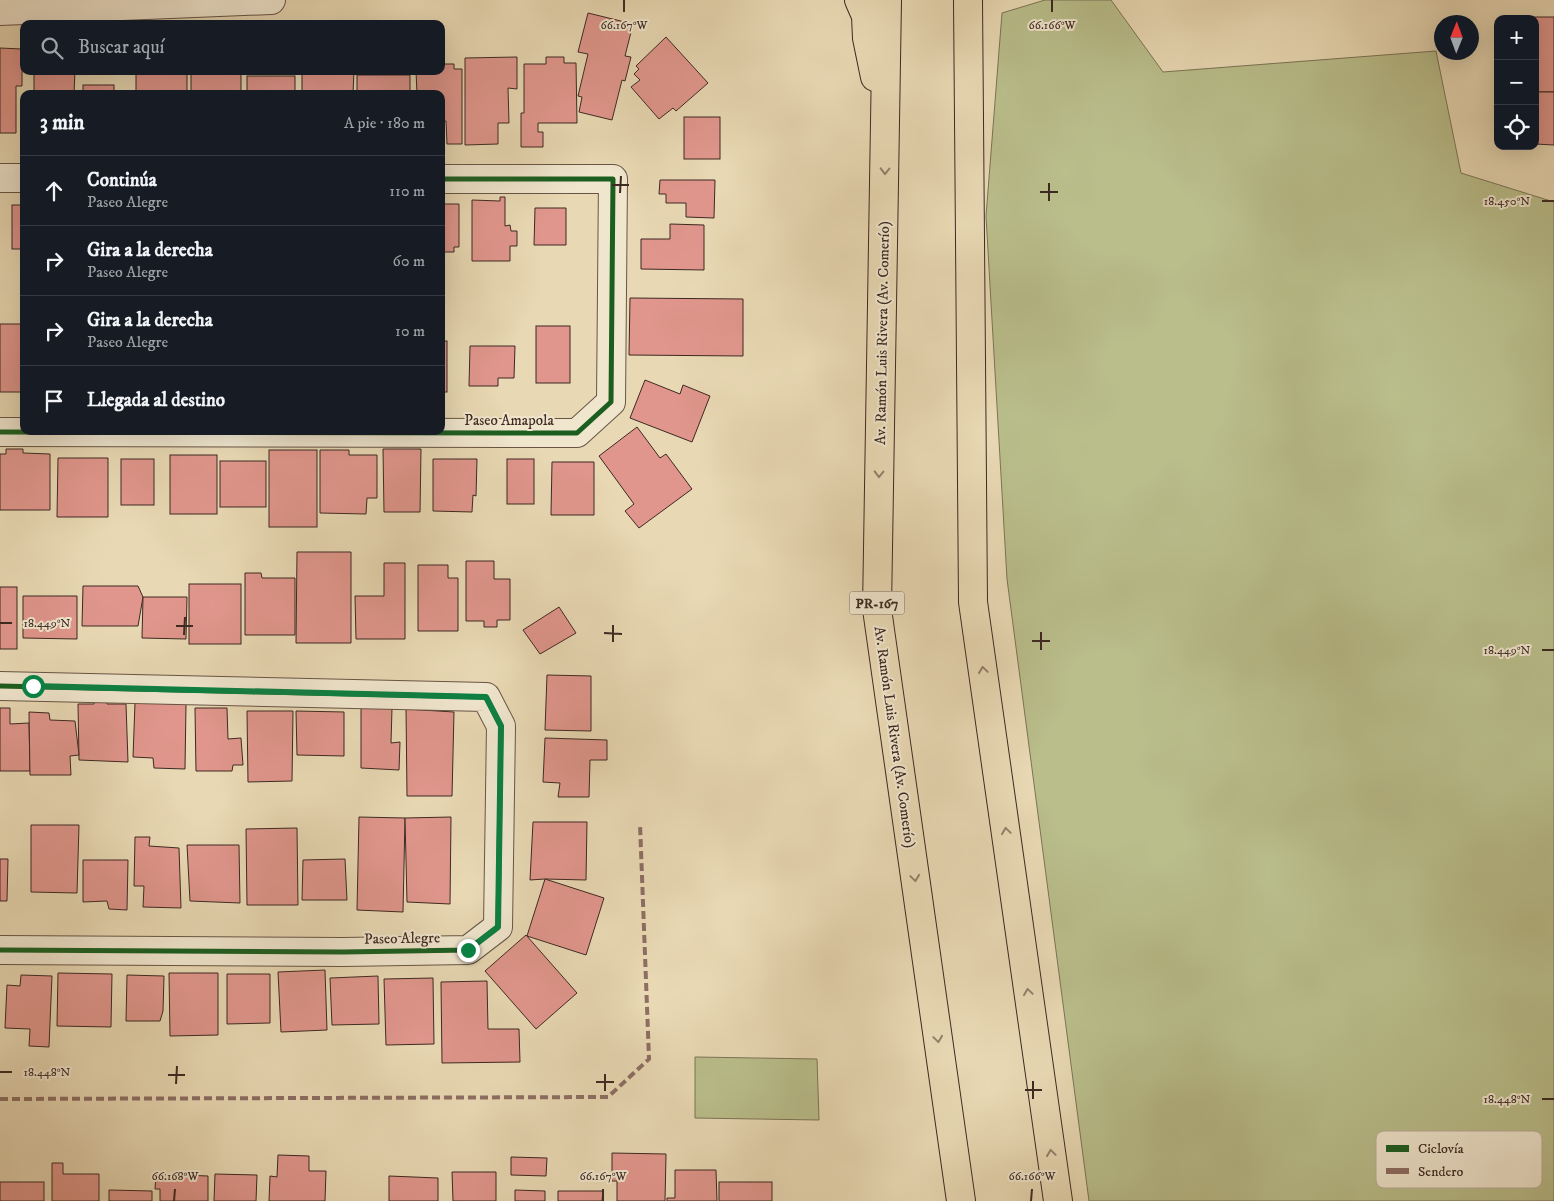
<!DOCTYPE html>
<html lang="es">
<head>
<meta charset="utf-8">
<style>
	:root { --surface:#171b24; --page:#242831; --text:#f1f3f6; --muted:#9ea1a6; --line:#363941 }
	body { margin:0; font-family:"IM FELL DW Pica",serif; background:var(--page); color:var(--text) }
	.controls { position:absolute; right:15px; top:15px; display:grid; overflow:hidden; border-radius:10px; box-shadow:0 5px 20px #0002 }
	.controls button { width:45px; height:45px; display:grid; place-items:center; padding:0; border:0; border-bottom:1px solid var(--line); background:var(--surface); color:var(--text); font:25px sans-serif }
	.compass { position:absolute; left:1434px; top:15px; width:45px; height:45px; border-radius:50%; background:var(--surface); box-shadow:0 5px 20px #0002; rotate:1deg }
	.stop { position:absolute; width:15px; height:15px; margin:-11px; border:4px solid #0b8043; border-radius:50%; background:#fff }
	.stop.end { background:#0b8043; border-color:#fff; box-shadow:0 1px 5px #0008 }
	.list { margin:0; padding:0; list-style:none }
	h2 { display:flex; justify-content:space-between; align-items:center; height:65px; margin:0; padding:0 20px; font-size:21px }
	h2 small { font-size:16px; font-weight:400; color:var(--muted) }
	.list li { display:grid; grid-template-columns:32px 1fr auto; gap:15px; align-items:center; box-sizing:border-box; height:70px; padding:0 20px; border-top:1px solid var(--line) }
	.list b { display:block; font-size:19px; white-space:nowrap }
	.list p { margin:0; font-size:16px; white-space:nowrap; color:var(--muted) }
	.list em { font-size:16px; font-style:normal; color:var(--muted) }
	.icon { flex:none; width:28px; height:28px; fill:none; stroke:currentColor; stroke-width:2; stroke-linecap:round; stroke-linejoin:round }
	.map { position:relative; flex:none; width:1554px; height:1201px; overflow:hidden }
	.search { position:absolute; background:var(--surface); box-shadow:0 5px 20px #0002; left:20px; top:20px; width:425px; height:55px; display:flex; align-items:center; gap:12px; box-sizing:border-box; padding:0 18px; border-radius:10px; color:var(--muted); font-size:19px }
	.panel { position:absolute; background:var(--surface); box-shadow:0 5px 20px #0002; left:20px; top:90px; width:425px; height:345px; border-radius:10px }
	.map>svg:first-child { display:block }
	.green { fill:#b9be8b; stroke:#7b7456 }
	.building { fill:#e0968c; stroke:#3d2922 }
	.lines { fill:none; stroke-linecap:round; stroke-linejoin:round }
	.minor-casing { stroke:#685546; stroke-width:30 }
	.primary-casing { stroke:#3d2922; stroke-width:30 }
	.minor { stroke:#f0e6ce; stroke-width:28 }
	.primary { stroke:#e8d8b3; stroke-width:28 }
	.quiet { stroke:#8d6e63; stroke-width:4; stroke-dasharray:8 4; stroke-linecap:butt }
	.cycleway-casing { stroke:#f0e6ce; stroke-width:8 }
	.cycleway { stroke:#1b5e20; stroke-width:5 }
	.oneway { stroke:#92806a }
	.route { stroke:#0b8043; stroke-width:6 }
	.ticks { fill:none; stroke:#3d2922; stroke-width:2 }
	.labels { text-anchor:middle; stroke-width:4; stroke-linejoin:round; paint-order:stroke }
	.shield { fill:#f0e6ce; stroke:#736256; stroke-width:1 }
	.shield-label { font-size:14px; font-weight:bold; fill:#3d2922 }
	.street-label { font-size:15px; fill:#3d2922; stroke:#f0e6ce }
	.key { fill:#f0e6ce; stroke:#baad9a; stroke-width:1 }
	.key-label { font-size:14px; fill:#3d2922 }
	.ticks-label { font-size:12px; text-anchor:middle; fill:#3d2922; stroke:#f0e6ce; stroke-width:4; stroke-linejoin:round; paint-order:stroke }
</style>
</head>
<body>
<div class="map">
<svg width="1554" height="1201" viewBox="0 0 1554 1201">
	<rect width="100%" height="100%" fill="#e8d8b3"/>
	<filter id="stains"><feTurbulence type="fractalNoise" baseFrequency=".004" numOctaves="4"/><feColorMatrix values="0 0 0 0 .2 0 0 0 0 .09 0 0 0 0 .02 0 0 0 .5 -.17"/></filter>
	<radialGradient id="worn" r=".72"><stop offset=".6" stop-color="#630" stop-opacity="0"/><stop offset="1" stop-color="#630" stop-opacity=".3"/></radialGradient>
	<!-- green -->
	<g class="green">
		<polygon points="1045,0 1111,0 1163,72 1436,51 1461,173 1554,202 1554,1201 1089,1201 1007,579 986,216 1002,13"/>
		<polygon points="695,1057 817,1059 819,1120 695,1118"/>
	</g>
	<!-- building -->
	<g class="building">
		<polygon points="588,13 633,24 625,56 631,57 625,81 622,80 612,120 579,112 582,97 578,96 588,54 578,52"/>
		<polygon points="1514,17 1554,17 1554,92 1535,92 1535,19 1514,19"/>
		<polygon points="666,37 708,83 676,111 673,108 659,119 631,87 640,80 634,74 639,69 636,66"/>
		<polygon points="0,48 22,49 22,86 16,86 16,133 0,133"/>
		<polygon points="517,57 517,89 508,88 509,123 498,123 498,144 465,145 465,58"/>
		<polygon points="546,57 564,57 564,63 576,63 577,123 538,123 538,132 543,132 543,147 521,147 521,113 524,113 524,64 546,64"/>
		<polygon points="441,64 454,64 454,69 462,69 462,144 447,144 446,121 441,121 441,94 417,94 416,71 441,71"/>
		<polygon points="34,71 75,71 74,94 34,94"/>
		<rect x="136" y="71" width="51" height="23"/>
		<polygon points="302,71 354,71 353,94 302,94"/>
		<polygon points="191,72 241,73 241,94 191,94"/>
		<rect x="357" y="75" width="53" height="19"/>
		<rect x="247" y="76" width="48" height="18"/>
		<rect x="83" y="85" width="31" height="9"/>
		<polygon points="1535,92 1554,92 1554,145 1535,144"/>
		<rect x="684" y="117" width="36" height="42"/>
		<polygon points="660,180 715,180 714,218 686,217 686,203 666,203 666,194 659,194"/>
		<polygon points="500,197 505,197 505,226 510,225 511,231 517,231 517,246 510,246 510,261 472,261 472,200 500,201"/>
		<polygon points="441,204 459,204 459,247 454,247 454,252 441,252"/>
		<rect x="12" y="205" width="12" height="44"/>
		<polygon points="535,208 566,208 566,245 534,245"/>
		<polygon points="670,224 704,225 704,270 641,269 641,239 670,239"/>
		<polygon points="630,298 743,299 743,356 629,355"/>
		<rect x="0" y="324" width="22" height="68"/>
		<rect x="536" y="326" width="34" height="57"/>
		<rect x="441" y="341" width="6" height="51"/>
		<polygon points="470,346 515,346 514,378 498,378 498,386 469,386"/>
		<polygon points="645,380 680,394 683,385 710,396 692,442 630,418"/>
		<polygon points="637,427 660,458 666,454 692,489 639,528 625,511 634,504 599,456"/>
		<polygon points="6,449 23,449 23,453 50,454 50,510 0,510 0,454 6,454"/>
		<polygon points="383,449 421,449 420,512 384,512"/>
		<rect x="269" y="450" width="48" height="77"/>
		<polygon points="320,450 349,450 349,455 377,455 377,498 367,498 366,514 320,513"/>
		<rect x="170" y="455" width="47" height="59"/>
		<polygon points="58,458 108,458 108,517 57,517"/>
		<rect x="121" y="459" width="33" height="46"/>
		<polygon points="433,459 477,459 476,496 473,495 472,512 433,511"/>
		<rect x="507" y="459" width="27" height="45"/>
		<rect x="220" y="461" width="46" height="46"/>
		<polygon points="552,462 594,462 594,515 551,515"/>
		<polygon points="297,552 351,552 351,643 296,643"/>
		<polygon points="466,561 494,561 494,579 510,579 510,620 497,620 497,627 484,627 484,621 466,621"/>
		<polygon points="384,563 405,563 405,639 356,639 355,596 384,596"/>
		<polygon points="418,565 448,565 448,578 458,578 458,631 418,631"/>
		<polygon points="245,573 261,573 262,578 295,578 295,635 245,635"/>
		<rect x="189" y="584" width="52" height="60"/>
		<polygon points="83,586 138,586 143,597 138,626 82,626"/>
		<rect x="0" y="587" width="17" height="62"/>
		<polygon points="23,596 77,596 77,639 23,638"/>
		<polygon points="143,597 187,597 186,639 142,638"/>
		<polygon points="559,607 576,633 540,654 523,630"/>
		<polygon points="547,675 591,676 591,731 545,730"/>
		<polygon points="94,699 106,699 107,704 126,704 128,762 79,760 78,704 94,704"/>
		<polygon points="135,703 186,704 185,769 154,768 153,758 133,757"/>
		<polygon points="0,708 10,708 10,724 29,723 30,771 0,771"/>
		<polygon points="195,708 227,708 228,739 241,738 243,765 233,765 232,771 196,771"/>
		<polygon points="361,708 392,708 391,743 400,742 399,770 361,768"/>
		<polygon points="406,709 454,712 452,796 407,796"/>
		<polygon points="247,711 293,711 292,781 248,782"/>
		<polygon points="296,711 344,712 344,756 297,755"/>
		<polygon points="29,712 49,713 50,720 75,721 79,755 70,756 71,775 30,775"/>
		<polygon points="545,738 607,740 607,760 590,760 589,797 558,797 560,783 543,782"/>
		<polygon points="359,817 405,818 403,912 357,910"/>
		<polygon points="451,817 450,904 407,902 405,818"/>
		<polygon points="533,822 587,822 586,880 545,879 530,880"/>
		<polygon points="31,825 79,825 77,893 31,892"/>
		<polygon points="297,828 298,905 247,905 246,829"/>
		<polygon points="135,837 150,837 149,846 179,848 181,908 143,907 144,886 134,886"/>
		<polygon points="187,845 239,845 240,903 190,901"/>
		<polygon points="0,859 8,859 7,901 0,901"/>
		<polygon points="345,859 347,900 302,900 303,860"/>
		<polygon points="83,860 128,860 127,910 109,909 107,901 83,902"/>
		<polygon points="545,879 604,898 586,955 527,936"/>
		<polygon points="526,935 577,993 536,1029 485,971"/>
		<polygon points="325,970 327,1030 281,1032 278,972"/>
		<polygon points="58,973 112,974 111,1027 57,1026"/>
		<polygon points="169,973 218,973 218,1035 170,1036"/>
		<polygon points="227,974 270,974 270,1023 227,1024"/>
		<polygon points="21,975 52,976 49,1047 29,1046 30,1029 5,1028 7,985 20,986"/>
		<polygon points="127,975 164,976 163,1011 160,1021 126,1021"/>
		<polygon points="378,976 379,1024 332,1025 330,978"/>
		<polygon points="433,978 434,1044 386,1045 384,979"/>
		<polygon points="487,981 488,1029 519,1029 520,1062 442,1063 441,982"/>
		<polygon points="612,1153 666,1154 665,1201 617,1201 617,1181 612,1181"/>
		<polygon points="278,1155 309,1156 309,1171 326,1171 325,1201 269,1201 270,1176 277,1177"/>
		<polygon points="511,1157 547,1158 546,1176 511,1175"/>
		<polygon points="52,1163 63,1163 63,1174 99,1174 99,1201 52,1201"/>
		<polygon points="675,1170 716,1170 717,1201 667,1201 667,1198 675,1198"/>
		<polygon points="452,1172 496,1172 496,1201 453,1201"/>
		<polygon points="156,1174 208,1176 208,1201 160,1201 160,1189 155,1189"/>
		<polygon points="215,1174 257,1175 256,1201 214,1201"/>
		<polygon points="389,1176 438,1178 438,1201 389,1201"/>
		<rect x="0" y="1182" width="44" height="19"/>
		<rect x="719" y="1182" width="53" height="19"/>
		<polygon points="109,1190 152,1191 152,1201 109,1201"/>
		<polygon points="515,1190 545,1191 545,1201 515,1201"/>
		<polygon points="558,1191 603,1191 602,1201 558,1201"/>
	</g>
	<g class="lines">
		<defs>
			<g id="minor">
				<polyline points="0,11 271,0"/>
				<polyline points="0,178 24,178"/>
				<polyline points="0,432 577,433 611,402 613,179 441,179"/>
				<polyline points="0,686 486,697 501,726 498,927 468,950 343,952 0,950"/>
			</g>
			<g id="primary">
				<polyline points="859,0 866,16 867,38 875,77"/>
				<polyline points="887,0 877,609 961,1201"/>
				<polyline points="968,0 973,602 1058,1201"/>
			</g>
		</defs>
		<!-- minor casing -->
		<use href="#minor" class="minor-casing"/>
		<!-- primary casing -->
		<use href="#primary" class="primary-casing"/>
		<!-- minor -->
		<use href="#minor" class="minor"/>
		<!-- primary -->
		<use href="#primary" class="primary"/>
		<!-- quiet -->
		<polyline class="quiet" points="0,1099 608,1097 649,1059 640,824"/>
		<defs>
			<g id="cycleway">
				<polyline points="0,432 577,433 611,402 613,179 441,179"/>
				<polyline points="0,686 486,697 501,726 498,927 468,950 343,952 0,950"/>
			</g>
		</defs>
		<!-- cycleway casing -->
		<use href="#cycleway" class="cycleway-casing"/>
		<!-- cycleway -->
		<use href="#cycleway" class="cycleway"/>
	</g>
	<!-- one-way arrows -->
	<defs><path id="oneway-chevron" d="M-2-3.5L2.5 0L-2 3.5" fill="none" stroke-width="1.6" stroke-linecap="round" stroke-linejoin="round" transform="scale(1.25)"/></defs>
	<g class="oneway">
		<use href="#oneway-chevron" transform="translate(885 171) rotate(91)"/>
		<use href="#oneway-chevron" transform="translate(879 474) rotate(91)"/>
		<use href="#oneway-chevron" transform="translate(983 670) rotate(-98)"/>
		<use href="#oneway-chevron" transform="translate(1006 831) rotate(-98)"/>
		<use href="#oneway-chevron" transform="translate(915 878) rotate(82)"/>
		<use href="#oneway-chevron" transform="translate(1028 992) rotate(-98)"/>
		<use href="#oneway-chevron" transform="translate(938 1039) rotate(82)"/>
		<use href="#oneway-chevron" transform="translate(1051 1153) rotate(-98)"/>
	</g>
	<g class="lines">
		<!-- route -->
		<polyline class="route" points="33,686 486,697 501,726 498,927 468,950"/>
	</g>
	<!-- ticks -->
	<path class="ticks" d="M 624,12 L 624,0M 1052,12 L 1052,0M 612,185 L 629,185M 1040,192 L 1058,192M 620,193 L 621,176M 1049,201 L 1049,183M 1542,201 L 1554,201M 0,623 L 12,623M 176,626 L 193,626M 604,633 L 622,634M 184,635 L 185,617M 1032,641 L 1050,641M 613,642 L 613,625M 1041,650 L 1041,632M 1542,650 L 1554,650M 0,1072 L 12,1072M 168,1075 L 185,1075M 596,1082 L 614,1082M 176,1084 L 177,1066M 1025,1090 L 1042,1090M 605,1091 L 605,1074M 1033,1099 L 1033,1081M 1542,1099 L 1554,1099M 174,1201 L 175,1189M 603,1201 L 603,1189M 1031,1201 L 1032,1189"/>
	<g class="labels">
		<!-- shield labels -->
		<rect class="shield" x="849.5" y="591.5" width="55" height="23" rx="4"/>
		<g class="shield-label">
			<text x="877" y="608">PR-167</text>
		</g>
		<!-- street labels -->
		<g class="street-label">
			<text transform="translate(882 333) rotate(-89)" y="5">Av. Ramón Luis Rivera (Av. Comerío)</text>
			<text x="509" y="425">Paseo Amapola</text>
			<text transform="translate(895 737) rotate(82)" y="5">Av. Ramón Luis Rivera (Av. Comerío)</text>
			<text transform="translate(402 938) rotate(-1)" y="5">Paseo Alegre</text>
		</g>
	</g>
	<!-- legend -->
	<rect x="1376" y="1131" width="166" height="57" rx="8" class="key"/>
	<rect x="1386" y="1145" width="23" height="7" fill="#1b5e20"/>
	<rect x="1386" y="1168" width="23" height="6" fill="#8d6e63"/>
	<g class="key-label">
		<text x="1418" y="1153">Ciclovía</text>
		<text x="1418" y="1176">Sendero</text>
	</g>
	<g class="ticks-label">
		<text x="624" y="29">66.167°W</text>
		<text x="1052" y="29">66.166°W</text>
		<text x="1507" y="205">18.450°N</text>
		<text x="47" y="627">18.449°N</text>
		<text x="1507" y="654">18.449°N</text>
		<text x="47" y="1076">18.448°N</text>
		<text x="1507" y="1103">18.448°N</text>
		<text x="175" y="1180">66.168°W</text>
		<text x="603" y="1180">66.167°W</text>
		<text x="1032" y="1180">66.166°W</text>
	</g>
	<rect width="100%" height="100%" filter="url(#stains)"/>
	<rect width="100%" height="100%" fill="url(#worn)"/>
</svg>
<div class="controls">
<button>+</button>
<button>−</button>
<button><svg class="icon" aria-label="locate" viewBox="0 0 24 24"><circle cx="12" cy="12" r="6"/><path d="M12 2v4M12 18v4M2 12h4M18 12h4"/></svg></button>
</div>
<svg class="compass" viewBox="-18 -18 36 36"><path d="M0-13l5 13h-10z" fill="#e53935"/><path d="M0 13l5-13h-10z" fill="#9ea1a6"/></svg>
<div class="stop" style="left:33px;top:686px"></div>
<div class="stop end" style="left:468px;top:950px"></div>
<div class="search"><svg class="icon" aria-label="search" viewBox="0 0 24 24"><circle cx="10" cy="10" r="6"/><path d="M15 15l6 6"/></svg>Buscar aquí</div>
<section class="panel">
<h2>3 min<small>A pie · 180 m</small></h2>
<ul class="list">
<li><svg class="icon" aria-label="ahead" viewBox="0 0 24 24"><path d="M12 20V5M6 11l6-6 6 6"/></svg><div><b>Continúa</b><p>Paseo Alegre</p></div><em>110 m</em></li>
<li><svg class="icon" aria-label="right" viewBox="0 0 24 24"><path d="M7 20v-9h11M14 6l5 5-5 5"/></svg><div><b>Gira a la derecha</b><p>Paseo Alegre</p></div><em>60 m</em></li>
<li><svg class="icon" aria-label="right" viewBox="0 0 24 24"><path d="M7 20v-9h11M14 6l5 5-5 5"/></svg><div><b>Gira a la derecha</b><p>Paseo Alegre</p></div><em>10 m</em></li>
<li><svg class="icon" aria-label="arrive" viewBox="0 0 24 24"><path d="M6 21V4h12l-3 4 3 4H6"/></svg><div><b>Llegada al destino</b></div></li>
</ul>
</section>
</div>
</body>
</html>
